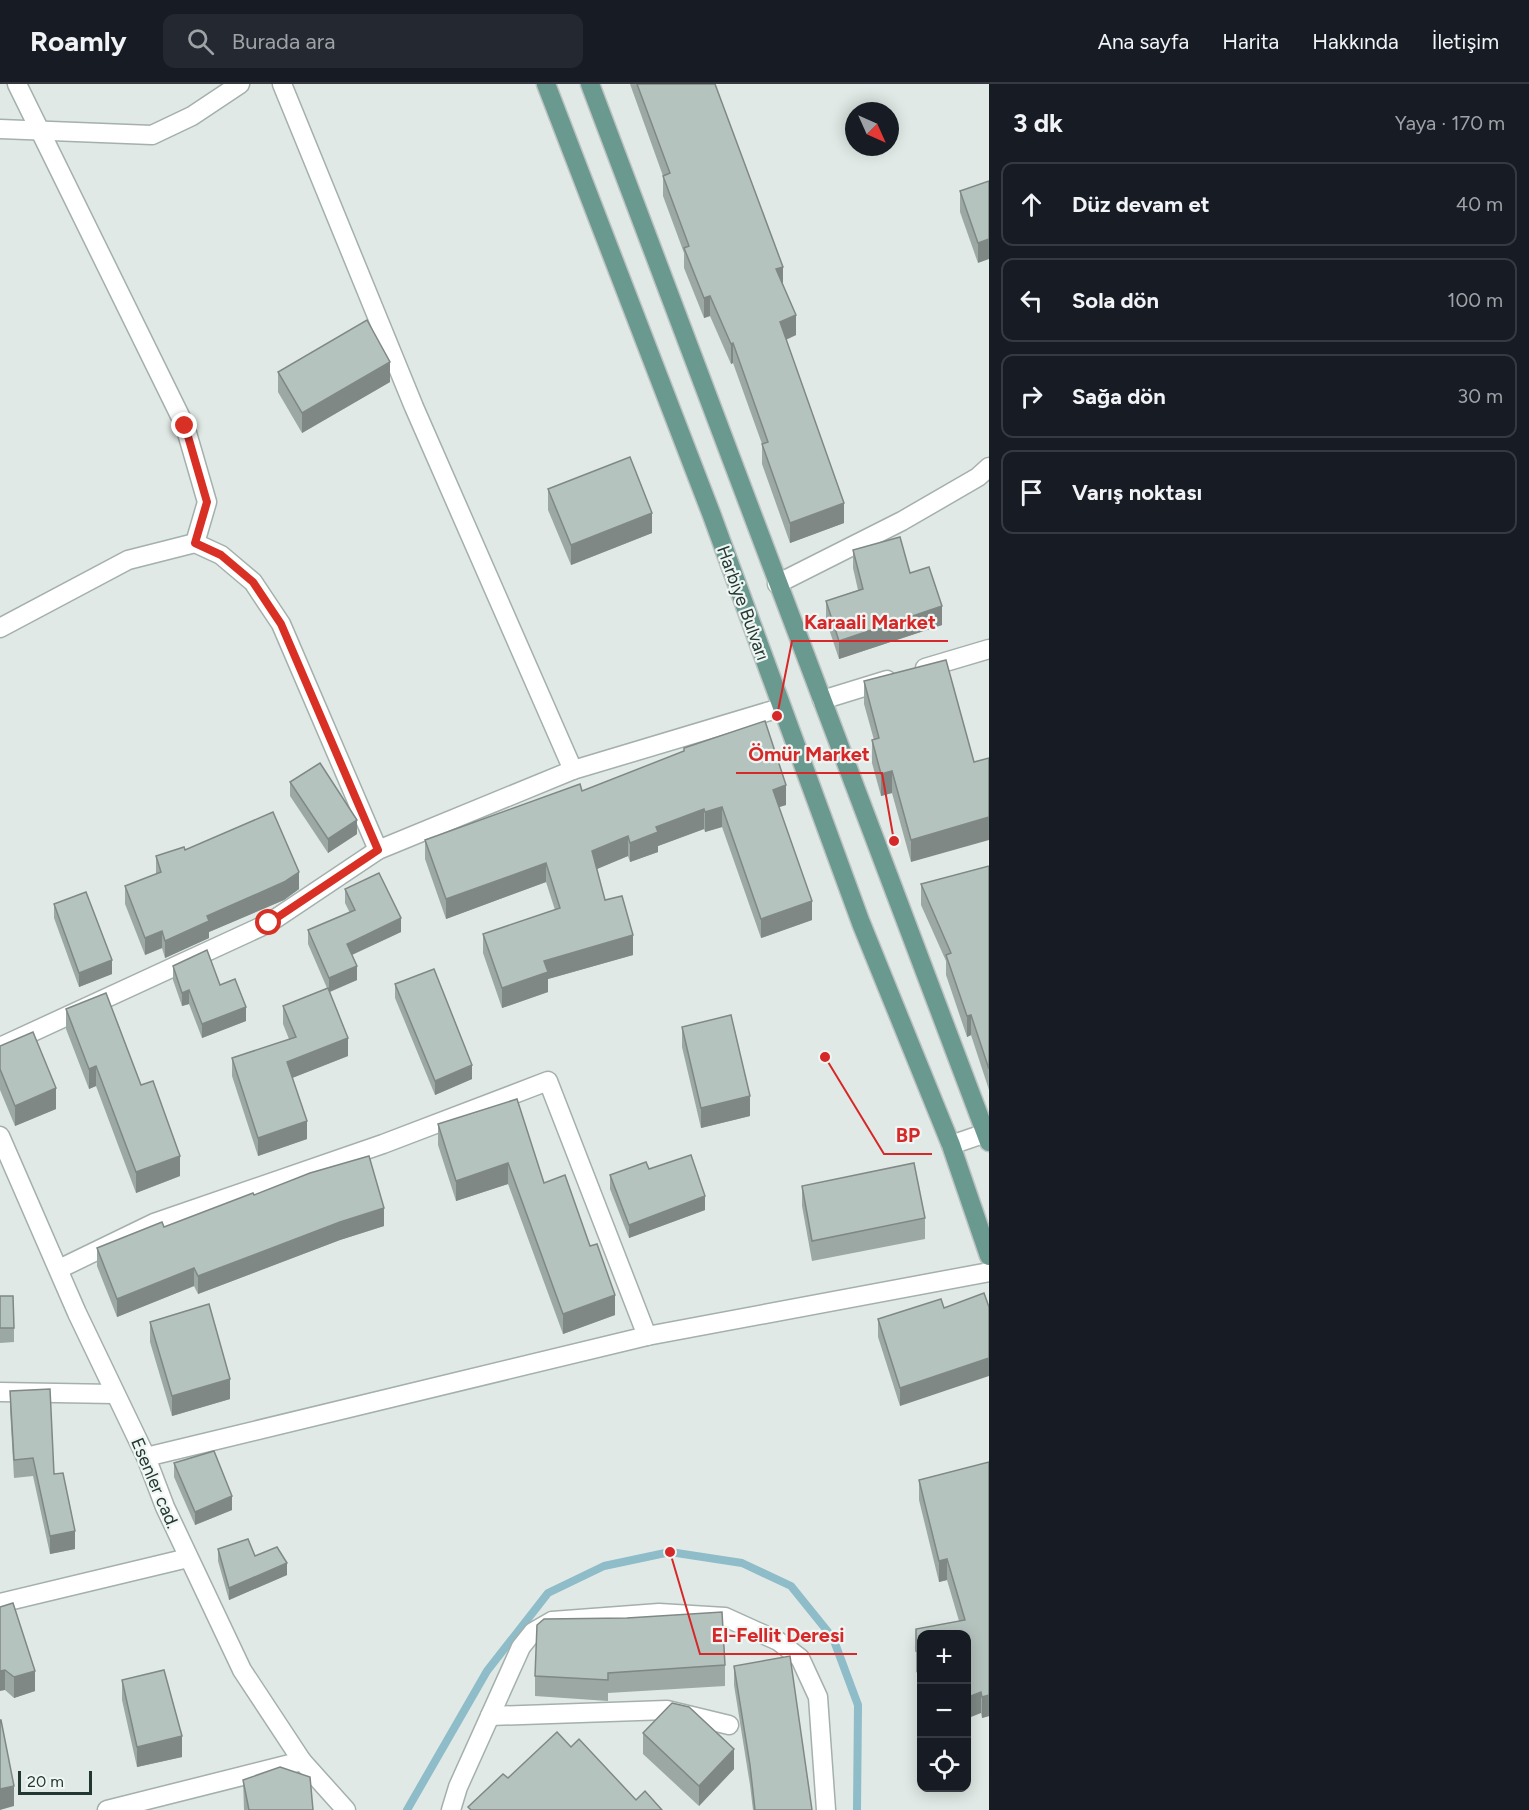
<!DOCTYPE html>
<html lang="tr">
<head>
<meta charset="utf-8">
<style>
	:root { --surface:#171b24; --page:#242831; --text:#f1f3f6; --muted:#9ea1a6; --line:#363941 }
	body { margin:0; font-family:Figtree,sans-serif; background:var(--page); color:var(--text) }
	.controls { position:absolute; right:18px; bottom:18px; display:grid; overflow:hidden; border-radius:12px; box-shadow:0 3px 15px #0003 }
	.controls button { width:54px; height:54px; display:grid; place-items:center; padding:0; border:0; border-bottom:2px solid var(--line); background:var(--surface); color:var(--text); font:30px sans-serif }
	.compass { position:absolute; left:845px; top:18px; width:54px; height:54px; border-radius:50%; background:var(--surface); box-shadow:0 3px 15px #0003; rotate:135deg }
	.scale { position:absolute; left:18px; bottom:15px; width:74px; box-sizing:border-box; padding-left:6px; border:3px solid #233732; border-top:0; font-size:16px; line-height:21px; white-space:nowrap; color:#233732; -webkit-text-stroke:4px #eff6f3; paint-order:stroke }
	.stop { position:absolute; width:18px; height:18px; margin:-14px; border:4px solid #d93025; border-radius:50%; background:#fff }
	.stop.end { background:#d93025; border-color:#fff; box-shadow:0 2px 6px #0008 }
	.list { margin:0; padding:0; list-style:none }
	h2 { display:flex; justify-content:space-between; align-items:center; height:78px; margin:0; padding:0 24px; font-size:26px }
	h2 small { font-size:20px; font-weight:400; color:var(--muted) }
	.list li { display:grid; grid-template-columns:39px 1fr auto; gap:18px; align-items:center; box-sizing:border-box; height:84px; margin:0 12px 12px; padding:0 12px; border:2px solid var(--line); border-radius:12px }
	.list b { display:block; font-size:22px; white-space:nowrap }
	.list em { font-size:20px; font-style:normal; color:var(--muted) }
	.icon { flex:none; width:33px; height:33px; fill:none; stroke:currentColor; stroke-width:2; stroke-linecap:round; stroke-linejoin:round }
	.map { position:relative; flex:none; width:989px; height:1726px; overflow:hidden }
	header { display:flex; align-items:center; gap:36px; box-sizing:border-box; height:84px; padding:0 30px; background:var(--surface); border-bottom:2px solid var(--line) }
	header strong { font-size:28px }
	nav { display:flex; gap:33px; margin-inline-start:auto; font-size:21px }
	.search { width:420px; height:54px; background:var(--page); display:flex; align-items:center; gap:15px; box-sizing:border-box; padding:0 21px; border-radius:12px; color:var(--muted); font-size:22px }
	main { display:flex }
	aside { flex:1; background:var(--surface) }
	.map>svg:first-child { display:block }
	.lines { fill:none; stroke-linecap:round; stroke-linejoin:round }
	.stream { stroke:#8ebcc8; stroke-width:8 }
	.minor-casing { stroke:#a4b0ac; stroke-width:21 }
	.major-casing { stroke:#bdc3c2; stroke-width:21 }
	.minor { stroke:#fff; stroke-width:18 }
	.major { stroke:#69998f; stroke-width:18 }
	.wall { fill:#9ca8a3 }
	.shaded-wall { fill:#7f8885 }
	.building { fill:#b5c3be; stroke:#7f8885; stroke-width:1.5 }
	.route { stroke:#d93025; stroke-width:8 }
	.labels { text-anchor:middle; stroke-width:4.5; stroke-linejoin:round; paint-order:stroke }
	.street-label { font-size:18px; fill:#233732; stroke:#eff6f3 }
	.leader { fill:none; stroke:#d62828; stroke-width:2 }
	.callout-dot { fill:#d62828; stroke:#eff6f3; stroke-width:2 }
	.callout-label { font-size:20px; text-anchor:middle; font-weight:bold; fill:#d62828; stroke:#eff6f3; stroke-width:4.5; stroke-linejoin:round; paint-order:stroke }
</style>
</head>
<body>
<header>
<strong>Roamly</strong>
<div class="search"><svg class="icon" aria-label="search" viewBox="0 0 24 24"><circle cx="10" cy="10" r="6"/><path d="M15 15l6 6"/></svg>Burada ara</div>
<nav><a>Ana sayfa</a><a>Harita</a><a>Hakkında</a><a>İletişim</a></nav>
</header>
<main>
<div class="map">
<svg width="989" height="1726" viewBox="0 0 989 1726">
	<rect width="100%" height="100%" fill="#e0e9e5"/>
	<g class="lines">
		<!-- stream -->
		<polyline class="stream" points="407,1726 487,1587 548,1509 604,1482 670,1468 742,1479 791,1502 833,1554 858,1621 857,1726"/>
		<defs>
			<g id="minor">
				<polyline points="17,0 185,342 207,418 195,459"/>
				<polyline points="282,0 414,323 573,686"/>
				<polyline points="0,45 152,51 192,32 240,0"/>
				<polyline points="777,500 902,437 978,393 989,383"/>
				<polyline points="0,544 128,476 195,459 221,471 253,498 281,540 378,766"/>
				<polyline points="925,584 989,565"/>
				<polyline points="822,616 887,596"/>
				<polyline points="0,963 269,839 378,766 573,686 780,624"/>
				<polyline points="0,1052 77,1229 146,1373 165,1423 242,1586 302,1677 346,1726"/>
				<polyline points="951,1061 989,1048"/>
				<polyline points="59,1185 154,1139 383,1060 548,997 647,1252"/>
				<polyline points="0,1308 114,1310"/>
				<polyline points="146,1373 647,1252 989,1188"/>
				<polyline points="0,1519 188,1474"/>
				<polyline points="490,1632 667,1626 729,1641"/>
				<polyline points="107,1726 302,1677"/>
				<polyline points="451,1726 458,1703 521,1563 533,1548 552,1537 659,1529 725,1533 778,1557 800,1574 818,1613 826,1726"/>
			</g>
			<g id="major">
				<polyline points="546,0 711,429 861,839 951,1061 989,1172"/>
				<polyline points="590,0 989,1058"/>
			</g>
		</defs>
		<!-- minor casing -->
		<use href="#minor" class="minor-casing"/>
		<!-- major casing -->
		<use href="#major" class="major-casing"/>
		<!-- minor -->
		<use href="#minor" class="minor"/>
		<!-- major -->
		<use href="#major" class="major"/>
	</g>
	<!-- wall -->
	<g class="wall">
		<polygon points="630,0 716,0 715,0 783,200 796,251 786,256 844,439 790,459 762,380 762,360 733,279 731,280 710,232 704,234 684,184 684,169 663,112 663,92"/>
		<polygon points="989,97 978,179 960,128 960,107"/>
		<polygon points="278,288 390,298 302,349 278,308"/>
		<polygon points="548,405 652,449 571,481 548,426"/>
		<polygon points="853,466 910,489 942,541 839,575 826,536 826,517 858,506 853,484"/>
		<polygon points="946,576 911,778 892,709 881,712 872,679 872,656 874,656 864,620 864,597"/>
		<polygon points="684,664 786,721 779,723 812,836 761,854 722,743 705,748 704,745 658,762 658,768 630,778 628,772 597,785 605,816 633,871 548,895 548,908 502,924 483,869 483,850 555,826 546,798 446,835 425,775 425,756 582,707 684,667"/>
		<polygon points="290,698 357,750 328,769 290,712"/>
		<polygon points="185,766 299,805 284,816 209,848 209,854 165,874 162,864 145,871 125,820 125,802 156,790 156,772"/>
		<polygon points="989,782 989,1006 971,951 967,953 946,891 946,877 921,821 921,800"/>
		<polygon points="345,805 401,848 352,871 357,896 330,908 348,972 292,994 307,1055 258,1072 232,992 232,974 289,955 283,940 283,922 327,904 308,860 308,846 350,829 345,819"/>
		<polygon points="54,820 112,890 79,903 54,834"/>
		<polygon points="173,882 220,901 246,937 202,954 189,920 182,922 173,896"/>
		<polygon points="395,900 472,995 435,1011 395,914"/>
		<polygon points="66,925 180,1092 136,1109 96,1002 89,1005 66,945"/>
		<polygon points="682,943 750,1032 701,1044 682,963"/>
		<polygon points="0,962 56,1025 15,1042 0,1006"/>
		<polygon points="438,1040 544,1099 590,1162 615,1231 563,1250 508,1100 456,1117 438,1061"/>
		<polygon points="649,1085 705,1126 629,1154 610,1105 610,1091"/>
		<polygon points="802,1102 925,1134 925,1155 812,1177 802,1122"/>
		<polygon points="254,1111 384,1142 340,1156 198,1210 194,1202 117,1233 97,1182 97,1164 164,1143"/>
		<polygon points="0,1212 14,1244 14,1258 0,1259"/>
		<polygon points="944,1224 900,1322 878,1253 878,1235"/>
		<polygon points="150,1238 230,1315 172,1332 150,1258"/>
		<polygon points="10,1307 54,1390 75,1465 50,1470 33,1392 14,1394 10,1325"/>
		<polygon points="989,1378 989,1632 982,1634 966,1551 921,1551 921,1591 916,1588 916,1545 959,1537 947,1496 939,1498 919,1416 919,1396"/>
		<polygon points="174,1379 232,1426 195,1441 174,1393"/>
		<polygon points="218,1465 255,1472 287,1491 229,1516 218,1477"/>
		<polygon points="0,1523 35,1607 14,1614 5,1606"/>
		<polygon points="725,1581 725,1602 608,1609 608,1617 535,1612 535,1592"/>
		<polygon points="734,1582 812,1726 753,1726 750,1701 734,1601"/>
		<polygon points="122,1596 182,1673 137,1683 122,1616"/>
		<polygon points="643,1649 734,1685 699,1722 643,1670"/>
		<polygon points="243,1696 313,1726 244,1726"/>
	</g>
	<!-- shaded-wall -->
	<g class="shaded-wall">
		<polygon points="989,155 989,175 978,179 978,159"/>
		<polygon points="783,183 783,203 776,185"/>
		<polygon points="710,212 710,232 704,234 704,214"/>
		<polygon points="796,231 796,251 780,258 780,238"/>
		<polygon points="733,259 733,279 731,280 731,260"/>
		<polygon points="390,278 390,298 302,349 302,329"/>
		<polygon points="844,419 844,439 790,459 790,439"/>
		<polygon points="652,429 652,449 571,481 571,461"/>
		<polygon points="942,522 942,541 839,575 839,557"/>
		<polygon points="892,687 892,709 881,712 881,690"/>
		<polygon points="786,701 786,721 773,725 773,706"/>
		<polygon points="722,723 722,743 705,748 705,728"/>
		<polygon points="704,725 704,745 658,762 658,768 630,778 630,759 656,743"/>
		<polygon points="989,733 989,756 911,778 911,756"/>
		<polygon points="357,736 357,750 328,769 328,755"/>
		<polygon points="628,752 628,772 592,787 592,767"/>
		<polygon points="546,779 546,798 446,835 446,815"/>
		<polygon points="299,788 299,805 284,816 209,848 209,854 165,874 165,857 207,832"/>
		<polygon points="812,817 812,836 761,854 761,835"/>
		<polygon points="401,834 401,848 347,873 347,860"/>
		<polygon points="162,847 162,864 145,871 145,854"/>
		<polygon points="633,851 633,871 548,895 548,908 502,924 502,904 544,877"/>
		<polygon points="112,876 112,890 79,903 79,889"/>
		<polygon points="357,882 357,896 329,908 329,894"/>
		<polygon points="189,906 189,920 182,922 182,909"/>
		<polygon points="246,923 246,937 202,954 202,940"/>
		<polygon points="971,931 971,951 967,953 967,932"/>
		<polygon points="348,954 348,972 287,996 287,978"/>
		<polygon points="472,981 472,995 435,1011 435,997"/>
		<polygon points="96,982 96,1002 89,1005 89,985"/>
		<polygon points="56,1004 56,1025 15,1042 15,1022"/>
		<polygon points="750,1012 750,1032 701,1044 701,1024"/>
		<polygon points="307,1037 307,1055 258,1072 258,1054"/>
		<polygon points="180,1072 180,1092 136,1109 136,1088"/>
		<polygon points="508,1079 508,1100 456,1117 456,1097"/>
		<polygon points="705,1112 705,1126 629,1154 629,1141"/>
		<polygon points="384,1124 384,1142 340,1156 198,1210 198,1192 340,1138"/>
		<polygon points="194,1184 194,1202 117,1233 117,1215"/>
		<polygon points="615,1211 615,1231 563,1250 563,1230"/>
		<polygon points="989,1274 989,1292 900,1322 900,1304"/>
		<polygon points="230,1295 230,1315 172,1332 172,1312"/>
		<polygon points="232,1412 232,1426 195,1441 195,1428"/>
		<polygon points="75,1447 75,1465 50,1470 50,1452"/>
		<polygon points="947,1475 947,1496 939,1498 939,1477"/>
		<polygon points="287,1479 287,1491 229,1516 229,1504"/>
		<polygon points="5,1586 5,1606 0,1607 0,1587"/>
		<polygon points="35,1587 35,1607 14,1614 14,1593"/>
		<polygon points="981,1608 981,1629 966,1635 966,1614"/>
		<polygon points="989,1611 989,1632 982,1634 982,1613"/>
		<polygon points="182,1652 182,1673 137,1683 137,1663"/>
		<polygon points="734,1665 734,1685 699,1722 699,1702"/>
		<polygon points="14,1702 14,1722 0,1726 0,1705"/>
	</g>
	<!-- building -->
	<g class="building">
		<polygon points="637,0 715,0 783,183 776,185 796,231 780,238 844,419 790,439 762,360 768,358 733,259 731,260 710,212 704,214 684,164 689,162 663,92 670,89"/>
		<polygon points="989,97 989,155 978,159 960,107"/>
		<polygon points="367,236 390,278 302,329 278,288"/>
		<polygon points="630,373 652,429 571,461 548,405"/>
		<polygon points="900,453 910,489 929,483 942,522 839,557 826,517 863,505 853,466"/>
		<polygon points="946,576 974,678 989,674 989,733 911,756 892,687 881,690 872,656 879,654 864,597"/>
		<polygon points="765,637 786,701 773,706 812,817 761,835 722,723 705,728 704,725 656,743 658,748 630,759 628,752 592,767 605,816 622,812 633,851 544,877 548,888 502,904 483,850 560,824 546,779 446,815 425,756 580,700 582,707 684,667 684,664"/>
		<polygon points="320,679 357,736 328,755 290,698"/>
		<polygon points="273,728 299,788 284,798 207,832 209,837 165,857 162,847 145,854 125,802 161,788 156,772 184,763 185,766"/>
		<polygon points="989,782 989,985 971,931 967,932 946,871 951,869 921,800"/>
		<polygon points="379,789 401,834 347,860 357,882 329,894 308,846 355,826 345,805"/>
		<polygon points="86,808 112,876 79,889 54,820"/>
		<polygon points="207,866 220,901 235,895 246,923 202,940 189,906 182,909 173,882"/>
		<polygon points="434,885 472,981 435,997 395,900"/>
		<polygon points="328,904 348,954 287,978 307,1037 258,1054 232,974 296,953 283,922"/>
		<polygon points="106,909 141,1001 153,997 180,1072 136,1088 96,982 89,985 66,925"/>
		<polygon points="731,931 750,1012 701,1024 682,943"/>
		<polygon points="33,948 56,1004 15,1022 0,985 0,962"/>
		<polygon points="517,1015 544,1099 565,1091 590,1162 597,1160 615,1211 563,1230 508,1079 456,1097 438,1040"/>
		<polygon points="691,1071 705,1112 629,1141 610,1091 646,1078 649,1085"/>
		<polygon points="369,1072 384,1124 340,1138 198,1192 194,1184 117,1215 97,1164 162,1138 164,1143 253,1109 254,1111 310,1089"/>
		<polygon points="914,1079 925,1134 812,1157 802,1102"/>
		<polygon points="984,1209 989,1223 989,1274 900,1304 878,1235 941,1215 944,1224"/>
		<polygon points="0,1212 13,1212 14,1244 0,1244"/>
		<polygon points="209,1220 230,1295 172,1312 150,1238"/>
		<polygon points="50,1305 54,1390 63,1389 75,1447 50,1452 33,1374 14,1376 10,1307"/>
		<polygon points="214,1367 232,1412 195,1428 174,1379"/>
		<polygon points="989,1378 989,1611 982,1613 981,1608 966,1614 966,1551 921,1551 921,1570 916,1567 916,1545 965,1536 947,1475 939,1477 919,1396"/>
		<polygon points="248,1455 255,1472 277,1463 287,1479 229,1504 218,1465"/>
		<polygon points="13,1519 35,1587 14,1593 5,1586 0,1587 0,1523"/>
		<polygon points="722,1528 725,1581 608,1589 608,1596 535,1592 537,1541 544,1535 627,1534"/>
		<polygon points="790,1572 812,1726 755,1726 750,1681 734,1582"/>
		<polygon points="164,1586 182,1652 137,1663 122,1596"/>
		<polygon points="672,1619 689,1623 734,1665 699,1702 643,1649"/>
		<polygon points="0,1636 1,1636 14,1702 0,1705"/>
		<polygon points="557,1648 571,1663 579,1655 636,1716 645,1707 662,1726 471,1726 468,1723 503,1690 508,1694"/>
		<polygon points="280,1683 310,1693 313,1726 249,1726 243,1696"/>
	</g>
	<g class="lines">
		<!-- route -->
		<polyline class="route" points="185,342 207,418 195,459 221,471 253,498 281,540 378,766 269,839"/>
	</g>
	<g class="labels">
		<!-- street labels -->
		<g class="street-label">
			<text transform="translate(743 519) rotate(70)" y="6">Harbiye Bulvarı</text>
			<text transform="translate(155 1399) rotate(67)" y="6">Esenler cad.</text>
		</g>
	</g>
	<!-- callouts -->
	<path class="leader" d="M777 632L792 557H948M894 757L882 689H736M825 973L884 1070H932M670 1468L700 1570H857"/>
	<g class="callout-dot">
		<circle cx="777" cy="632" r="6"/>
		<circle cx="894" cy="757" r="6"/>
		<circle cx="825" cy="973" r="6"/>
		<circle cx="670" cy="1468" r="6"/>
	</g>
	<g class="callout-label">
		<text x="870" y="545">Karaali Market</text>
		<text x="809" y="677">Ömür Market</text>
		<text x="908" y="1058">BP</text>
		<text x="778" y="1558">El-Fellit Deresi</text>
	</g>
</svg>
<div class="controls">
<button>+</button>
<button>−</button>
<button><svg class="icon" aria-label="locate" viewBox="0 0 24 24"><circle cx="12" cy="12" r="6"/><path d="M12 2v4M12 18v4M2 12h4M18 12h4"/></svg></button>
</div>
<svg class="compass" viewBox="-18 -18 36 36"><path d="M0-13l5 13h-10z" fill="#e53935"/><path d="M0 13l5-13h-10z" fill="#9ea1a6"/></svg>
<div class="scale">20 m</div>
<div class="stop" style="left:269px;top:839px"></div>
<div class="stop end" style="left:185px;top:342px"></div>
</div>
<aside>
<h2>3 dk<small>Yaya · 170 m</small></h2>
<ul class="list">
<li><svg class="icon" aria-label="ahead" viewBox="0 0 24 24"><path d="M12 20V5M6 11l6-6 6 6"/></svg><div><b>Düz devam et</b></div><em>40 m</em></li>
<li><svg class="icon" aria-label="left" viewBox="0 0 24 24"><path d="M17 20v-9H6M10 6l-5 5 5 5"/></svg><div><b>Sola dön</b></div><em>100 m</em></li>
<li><svg class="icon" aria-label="right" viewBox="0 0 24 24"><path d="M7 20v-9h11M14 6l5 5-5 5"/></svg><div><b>Sağa dön</b></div><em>30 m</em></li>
<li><svg class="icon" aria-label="arrive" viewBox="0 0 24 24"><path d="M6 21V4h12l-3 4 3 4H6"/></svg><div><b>Varış noktası</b></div></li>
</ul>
</aside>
</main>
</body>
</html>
